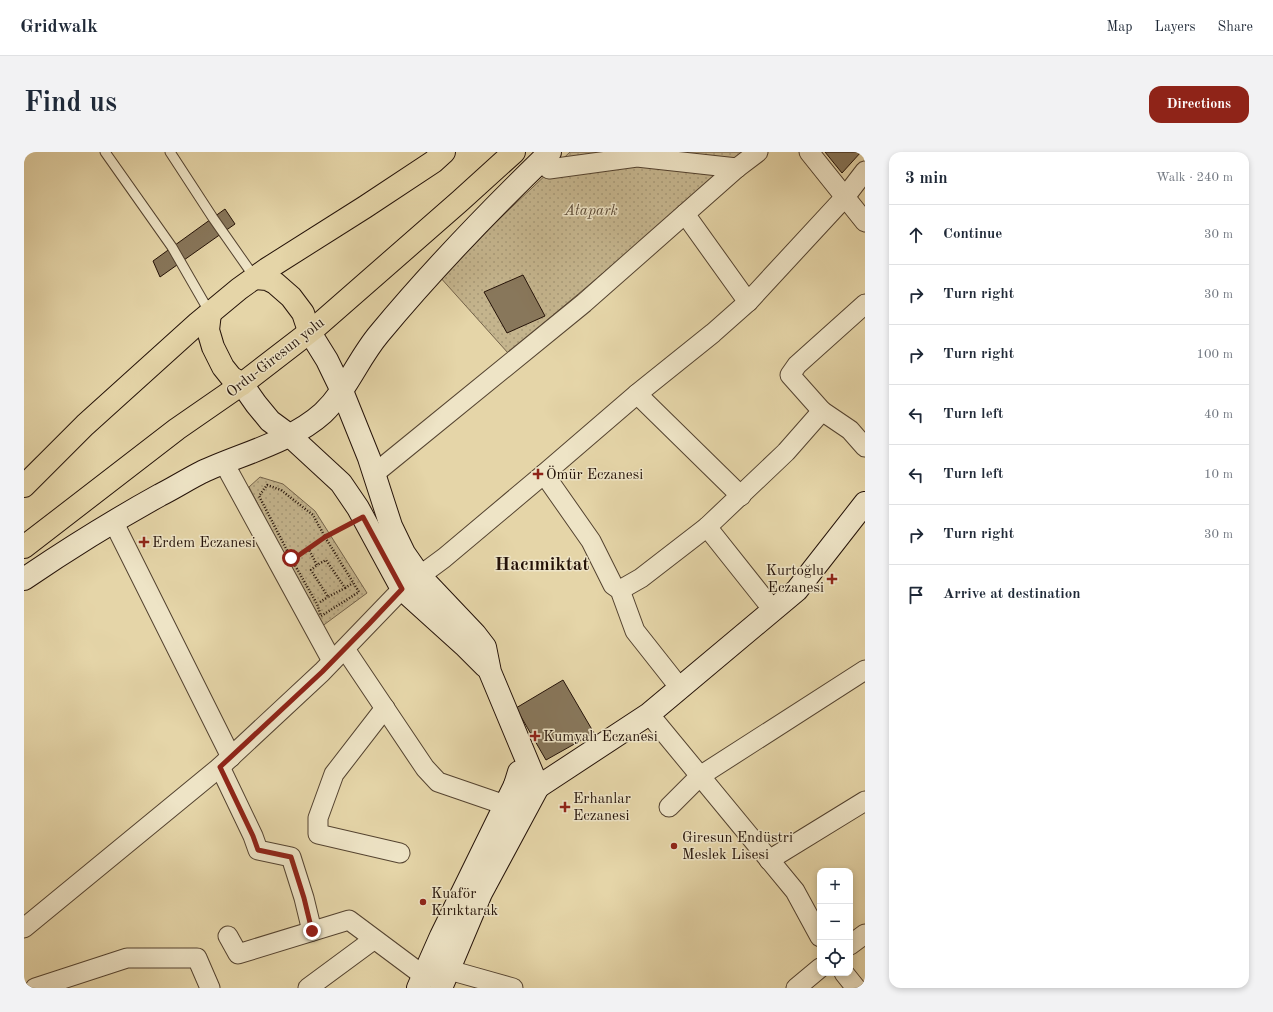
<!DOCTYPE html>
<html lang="en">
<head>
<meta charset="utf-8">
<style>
	:root { --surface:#fff; --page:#f2f2f3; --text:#1f2937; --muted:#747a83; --line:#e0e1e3; --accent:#8f2418 }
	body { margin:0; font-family:"Old Standard TT",serif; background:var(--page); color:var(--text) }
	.controls { position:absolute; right:12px; bottom:12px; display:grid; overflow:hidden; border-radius:8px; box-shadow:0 2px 6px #0003 }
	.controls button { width:36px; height:36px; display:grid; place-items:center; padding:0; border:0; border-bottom:1px solid var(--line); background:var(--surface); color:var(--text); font:20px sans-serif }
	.stop { position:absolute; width:12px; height:12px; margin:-9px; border:3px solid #8f2418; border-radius:50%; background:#fff }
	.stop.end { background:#8f2418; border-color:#fff; box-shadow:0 1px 4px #0008 }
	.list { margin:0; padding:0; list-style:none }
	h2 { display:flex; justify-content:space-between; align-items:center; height:52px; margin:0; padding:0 16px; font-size:17px }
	h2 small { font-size:13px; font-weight:400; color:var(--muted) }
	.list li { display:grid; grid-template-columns:26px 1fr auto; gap:12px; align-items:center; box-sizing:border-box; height:60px; padding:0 16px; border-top:1px solid var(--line) }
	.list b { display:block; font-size:15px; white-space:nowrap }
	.list em { font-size:13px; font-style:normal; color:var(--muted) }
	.icon { flex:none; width:22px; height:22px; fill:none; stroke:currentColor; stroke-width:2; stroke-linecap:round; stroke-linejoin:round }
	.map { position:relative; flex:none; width:841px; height:836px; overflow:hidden; border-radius:12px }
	header { display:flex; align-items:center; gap:24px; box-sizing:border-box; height:56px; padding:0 20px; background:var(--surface); border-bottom:1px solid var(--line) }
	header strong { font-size:19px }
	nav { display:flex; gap:22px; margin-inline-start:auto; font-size:14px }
	.intro { display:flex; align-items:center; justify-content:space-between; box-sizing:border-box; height:96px; padding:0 24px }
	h1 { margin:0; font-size:28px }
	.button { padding:10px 18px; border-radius:12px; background:var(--accent); color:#fff; font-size:14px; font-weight:700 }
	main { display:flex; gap:24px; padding:0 24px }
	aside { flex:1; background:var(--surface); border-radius:12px; box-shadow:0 2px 6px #0003 }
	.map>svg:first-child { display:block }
	.green { fill:url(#green-dots); stroke:#74634a }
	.building { fill:#88775b; stroke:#241208 }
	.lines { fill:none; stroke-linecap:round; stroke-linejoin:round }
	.lane-casing { stroke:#544330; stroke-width:11 }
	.street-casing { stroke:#544330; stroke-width:21 }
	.secondary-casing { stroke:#241208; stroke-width:24 }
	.highway-casing { stroke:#241208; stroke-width:24 }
	.path { stroke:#241208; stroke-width:2.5; stroke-dasharray:1 2; stroke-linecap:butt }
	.lane { stroke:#eee4c6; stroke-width:9 }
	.street { stroke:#eee4c6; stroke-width:19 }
	.secondary { stroke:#eee4c6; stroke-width:22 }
	.highway { stroke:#e5d5a8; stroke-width:22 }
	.route { stroke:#8f2418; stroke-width:5 }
	.poi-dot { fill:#8f2418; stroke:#eee4c6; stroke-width:1.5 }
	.labels { text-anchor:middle; stroke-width:3; stroke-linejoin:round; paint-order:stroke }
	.park-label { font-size:15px; font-style:italic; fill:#5c4b37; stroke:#eee4c6 }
	.street-label { font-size:15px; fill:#241208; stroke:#eee4c6 }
	.poi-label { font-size:15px; fill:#241208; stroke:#eee4c6; text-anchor:start }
	.district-label { font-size:19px; font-weight:bold; fill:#241208; stroke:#eee4c6 }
</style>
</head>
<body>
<header>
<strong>Gridwalk</strong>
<nav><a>Map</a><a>Layers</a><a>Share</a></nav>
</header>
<div class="intro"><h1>Find us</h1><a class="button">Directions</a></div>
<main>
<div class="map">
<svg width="841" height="836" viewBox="0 0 841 836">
	<defs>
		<pattern id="green-dots" width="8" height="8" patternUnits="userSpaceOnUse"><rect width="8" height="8" fill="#c4b48d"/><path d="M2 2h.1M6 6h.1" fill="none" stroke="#a89a78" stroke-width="1.8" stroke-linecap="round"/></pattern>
	</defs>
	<rect width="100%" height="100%" fill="#e5d5a8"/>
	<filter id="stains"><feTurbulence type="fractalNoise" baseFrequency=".005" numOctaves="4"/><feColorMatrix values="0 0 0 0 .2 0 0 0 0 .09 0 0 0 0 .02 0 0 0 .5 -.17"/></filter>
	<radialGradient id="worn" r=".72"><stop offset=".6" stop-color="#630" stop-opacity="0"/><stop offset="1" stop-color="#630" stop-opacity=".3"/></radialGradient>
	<!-- green -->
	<g class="green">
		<polygon points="546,0 723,0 484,201 415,124"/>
		<polygon points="236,325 259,332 291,359 343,441 297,475 225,335"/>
	</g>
	<!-- building -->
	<g class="building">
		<polygon points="801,0 837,0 818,21"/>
		<polygon points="201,57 211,72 136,125 129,109"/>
		<polygon points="499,123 521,164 483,181 460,140"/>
		<polygon points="539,528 570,581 522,608 492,556"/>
	</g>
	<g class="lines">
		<defs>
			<g id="lane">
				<polyline points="81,0 148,95 186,161"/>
				<polyline points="146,0 189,66 231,126"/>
			</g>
			<g id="street">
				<polyline points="785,0 841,70"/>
				<polyline points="525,17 613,5 713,16"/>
				<polyline points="661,62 724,150"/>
				<polyline points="841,152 773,213 766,223 798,259 826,278 841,295"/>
				<polyline points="613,242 717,344"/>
				<polyline points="200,311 308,509"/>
				<polyline points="350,322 560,151 713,16 734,0"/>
				<polyline points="520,322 567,389 589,433 596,438 611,479 656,536"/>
				<polyline points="89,369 207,605"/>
				<polyline points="683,375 749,458"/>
				<polyline points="596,438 617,426 683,375 762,300 798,259"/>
				<polyline points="321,497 401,616 414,630 481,653"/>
				<polyline points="361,556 310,622 294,666 294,682 376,701"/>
				<polyline points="625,562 771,739 796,785"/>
				<polyline points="196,615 229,684 234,698 267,705 280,746 288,779"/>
				<polyline points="645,655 676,624 841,518"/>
				<polyline points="745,708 841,649"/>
				<polyline points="0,776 196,615 298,520 378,437 420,406 520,322 613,242 689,181 724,150 821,45 841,19"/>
				<polyline points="204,784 214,802 325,768 400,824"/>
				<polyline points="826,793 841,782"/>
				<polyline points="425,818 489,836"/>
				<polyline points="820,821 832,836"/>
				<polyline points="11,836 103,806 173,806 186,836"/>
				<polyline points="284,836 349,788"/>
				<polyline points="772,836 796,816"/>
			</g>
			<g id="secondary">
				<polyline points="285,179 303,208 318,239 345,306 367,374 380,401 396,424 451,482 461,495 466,520 514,635 457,741 417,836"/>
				<polyline points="218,232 232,252 246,269 265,283 317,331 334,356 378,437 440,493 461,514"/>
				<path d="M 0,427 C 44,397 89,369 136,343 C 150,336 164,327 178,320 C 217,302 267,290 299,261 C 323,238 334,207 355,182 C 408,118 466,58 526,0"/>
				<polyline points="491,633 514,635 625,562 773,438 841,351"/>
				<polyline points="394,836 417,784 491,633 495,620"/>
			</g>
			<g id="highway">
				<polyline points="231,126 243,127 251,131 267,145 279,161 285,179"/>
				<polyline points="186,161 184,178 189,195 199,215 207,225 218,232"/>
				<polyline points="0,334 61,273 174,171 215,137 243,117 341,55 409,10 420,0"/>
				<polyline points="0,395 153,277 218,232 292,175 436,49 490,0"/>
			</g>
		</defs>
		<!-- lane casing -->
		<use href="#lane" class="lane-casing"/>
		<!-- street casing -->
		<use href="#street" class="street-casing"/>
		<!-- secondary casing -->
		<use href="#secondary" class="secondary-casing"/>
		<!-- highway casing -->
		<use href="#highway" class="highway-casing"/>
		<!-- path -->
		<g class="path">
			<polygon points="243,333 257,338 289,363 301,385 335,440 297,464 293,452 268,408 235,344"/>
			<polyline points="284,396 293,413 302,408 321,436 304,445 287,418 293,413"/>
			<polyline points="271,406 301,385 322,374"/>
			<polyline points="321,436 329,431"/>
			<polyline points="296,450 304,445"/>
		</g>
		<!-- lane -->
		<use href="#lane" class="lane"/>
		<!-- street -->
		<use href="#street" class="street"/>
		<!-- secondary -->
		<use href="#secondary" class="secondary"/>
		<!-- highway -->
		<use href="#highway" class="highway"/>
	</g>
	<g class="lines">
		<!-- route -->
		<polyline class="route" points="267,406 268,408 301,385 339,365 378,437 345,472 298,520 196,615 229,684 234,698 267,705 280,746 288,779"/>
	</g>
	<!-- markers -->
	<g class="poi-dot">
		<path d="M512 316h4v4h4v4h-4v4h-4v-4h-4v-4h4z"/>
		<path d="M118 384h4v4h4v4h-4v4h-4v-4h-4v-4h4z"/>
		<path d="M806 421h4v4h4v4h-4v4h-4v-4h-4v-4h4z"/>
		<path d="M509 578h4v4h4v4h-4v4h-4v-4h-4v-4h4z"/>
		<path d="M539 649h4v4h4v4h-4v4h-4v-4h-4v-4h4z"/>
		<circle cx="650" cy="694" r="4"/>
		<circle cx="399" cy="750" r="4"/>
	</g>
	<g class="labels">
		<!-- park labels -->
		<g class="park-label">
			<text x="567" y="63">Atapark</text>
		</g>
		<!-- street labels -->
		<g class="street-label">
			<text transform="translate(251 205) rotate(-38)" y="5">Ordu-Giresun yolu</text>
		</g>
		<!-- poi labels -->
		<g class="poi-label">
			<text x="522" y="327">Ömür Eczanesi</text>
			<text x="128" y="395">Erdem Eczanesi</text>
			<text x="800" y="423" text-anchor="end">Kurtoğlu<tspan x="800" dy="17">Eczanesi</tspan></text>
			<text x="519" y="589">Kumyalı Eczanesi</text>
			<text x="549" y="651">Erhanlar<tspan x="549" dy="17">Eczanesi</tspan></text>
			<text x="658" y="690">Giresun Endüstri<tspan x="658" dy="17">Meslek Lisesi</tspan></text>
			<text x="407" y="746">Kuaför<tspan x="407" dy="17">Kırıktarak</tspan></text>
		</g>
		<!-- district labels -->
		<g class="district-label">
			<text x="518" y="418">Hacımiktat</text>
		</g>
	</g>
	<rect width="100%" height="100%" filter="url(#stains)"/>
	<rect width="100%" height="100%" fill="url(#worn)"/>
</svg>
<div class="controls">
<button>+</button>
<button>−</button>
<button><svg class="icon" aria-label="locate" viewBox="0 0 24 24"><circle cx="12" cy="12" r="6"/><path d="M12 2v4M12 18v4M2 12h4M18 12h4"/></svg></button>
</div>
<div class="stop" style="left:267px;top:406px"></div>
<div class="stop end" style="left:288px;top:779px"></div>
</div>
<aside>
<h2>3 min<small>Walk · 240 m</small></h2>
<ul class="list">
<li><svg class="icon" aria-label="ahead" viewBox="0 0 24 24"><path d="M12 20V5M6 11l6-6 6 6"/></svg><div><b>Continue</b></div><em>30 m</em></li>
<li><svg class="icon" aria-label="right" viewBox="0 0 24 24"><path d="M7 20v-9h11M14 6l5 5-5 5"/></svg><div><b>Turn right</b></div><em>30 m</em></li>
<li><svg class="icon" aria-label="right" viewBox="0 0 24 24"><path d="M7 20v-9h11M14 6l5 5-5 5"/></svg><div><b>Turn right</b></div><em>100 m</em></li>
<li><svg class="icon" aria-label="left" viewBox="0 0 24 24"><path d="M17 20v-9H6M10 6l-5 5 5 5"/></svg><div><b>Turn left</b></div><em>40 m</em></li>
<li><svg class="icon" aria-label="left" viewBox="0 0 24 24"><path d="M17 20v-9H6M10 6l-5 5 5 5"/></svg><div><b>Turn left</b></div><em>10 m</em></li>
<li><svg class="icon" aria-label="right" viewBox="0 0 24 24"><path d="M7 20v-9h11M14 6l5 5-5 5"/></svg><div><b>Turn right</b></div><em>30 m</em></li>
<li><svg class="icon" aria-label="arrive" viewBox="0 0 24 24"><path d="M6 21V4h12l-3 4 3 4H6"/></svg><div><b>Arrive at destination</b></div></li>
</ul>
</aside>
</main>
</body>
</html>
